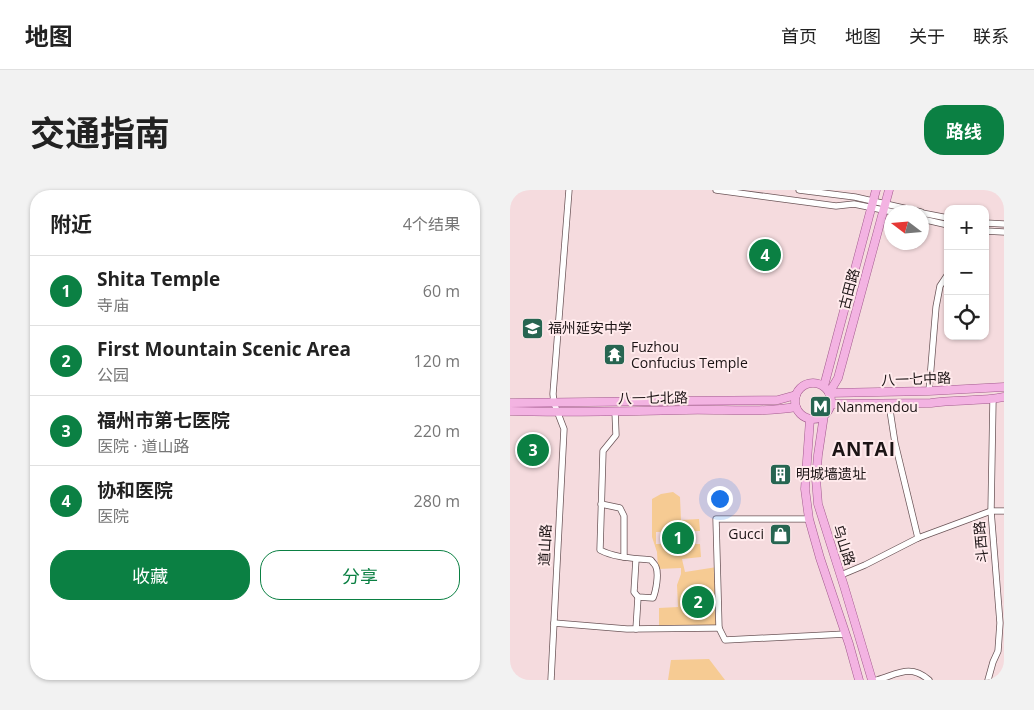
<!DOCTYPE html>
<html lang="zh">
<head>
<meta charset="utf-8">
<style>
	:root { --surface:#fff; --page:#f2f2f2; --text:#222; --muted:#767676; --line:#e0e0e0; --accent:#0b8043 }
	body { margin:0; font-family:"Open Sans","Noto Sans SC",sans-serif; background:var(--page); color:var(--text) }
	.controls { position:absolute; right:15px; top:15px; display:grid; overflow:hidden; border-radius:10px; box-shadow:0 1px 4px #0004 }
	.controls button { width:45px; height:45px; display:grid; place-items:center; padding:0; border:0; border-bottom:1px solid var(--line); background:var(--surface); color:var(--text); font:25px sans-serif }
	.compass { position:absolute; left:374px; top:15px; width:45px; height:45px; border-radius:50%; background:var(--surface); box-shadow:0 1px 4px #0004; rotate:286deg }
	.you { position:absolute; left:209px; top:308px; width:18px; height:18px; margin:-12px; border:4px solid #fff; border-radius:50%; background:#1a73e8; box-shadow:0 0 0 8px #1a73e833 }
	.badge { display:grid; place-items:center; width:32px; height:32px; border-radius:50%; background:var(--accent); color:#fff; font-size:16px; font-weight:700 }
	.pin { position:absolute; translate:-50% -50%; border:2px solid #fff; box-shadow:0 1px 5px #0006 }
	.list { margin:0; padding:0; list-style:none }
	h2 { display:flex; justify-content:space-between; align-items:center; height:65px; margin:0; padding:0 20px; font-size:21px }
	h2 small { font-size:16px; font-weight:400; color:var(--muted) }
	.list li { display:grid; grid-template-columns:32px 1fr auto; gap:15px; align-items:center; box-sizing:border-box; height:70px; padding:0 20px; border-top:1px solid var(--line) }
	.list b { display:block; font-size:19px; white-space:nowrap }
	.list p { margin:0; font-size:16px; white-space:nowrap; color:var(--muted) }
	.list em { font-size:16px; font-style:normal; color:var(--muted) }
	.actions { display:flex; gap:10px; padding:15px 20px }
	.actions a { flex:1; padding:11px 0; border:1px solid var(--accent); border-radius:20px; text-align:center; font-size:18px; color:var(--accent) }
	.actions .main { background:var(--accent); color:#fff }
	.icon { flex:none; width:28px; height:28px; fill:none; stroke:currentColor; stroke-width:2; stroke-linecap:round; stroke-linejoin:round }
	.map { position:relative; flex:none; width:494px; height:490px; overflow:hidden; border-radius:20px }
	header { display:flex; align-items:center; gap:30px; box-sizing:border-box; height:70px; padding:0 25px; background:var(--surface); border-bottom:1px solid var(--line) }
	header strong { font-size:24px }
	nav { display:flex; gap:28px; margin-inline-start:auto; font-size:18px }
	.intro { display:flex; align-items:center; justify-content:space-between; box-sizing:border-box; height:120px; padding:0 30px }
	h1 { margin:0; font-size:35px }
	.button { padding:12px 22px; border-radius:20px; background:var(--accent); color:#fff; font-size:18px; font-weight:700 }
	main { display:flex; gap:30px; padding:0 30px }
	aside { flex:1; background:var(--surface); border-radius:20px; box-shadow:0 1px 4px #0004 }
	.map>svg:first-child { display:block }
	.green { fill:#f6cb93 }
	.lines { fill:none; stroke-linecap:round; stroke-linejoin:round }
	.minor-casing { stroke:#6c5659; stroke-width:7 }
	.major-casing { stroke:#a35b8e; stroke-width:9 }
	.minor { stroke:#fff; stroke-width:5.5 }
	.major { stroke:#f3b3e2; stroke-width:8 }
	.labels { text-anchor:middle; stroke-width:4; stroke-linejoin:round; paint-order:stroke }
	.street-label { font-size:14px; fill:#1c1415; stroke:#ffeaec }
	.poi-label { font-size:14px; fill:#1c1415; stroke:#ffeaec; text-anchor:start }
	.district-label { font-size:19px; font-weight:bold; letter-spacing:1px; fill:#1c1415; stroke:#ffeaec }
</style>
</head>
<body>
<header>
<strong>地图</strong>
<nav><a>首页</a><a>地图</a><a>关于</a><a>联系</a></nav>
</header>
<div class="intro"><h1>交通指南</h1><a class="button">路线</a></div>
<main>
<aside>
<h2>附近<small>4个结果</small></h2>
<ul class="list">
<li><span class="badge">1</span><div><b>Shita Temple</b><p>寺庙</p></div><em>60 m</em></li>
<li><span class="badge">2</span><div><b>First Mountain Scenic Area</b><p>公园</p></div><em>120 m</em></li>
<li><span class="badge">3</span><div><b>福州市第七医院</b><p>医院 · 道山路</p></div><em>220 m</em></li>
<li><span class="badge">4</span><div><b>协和医院</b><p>医院</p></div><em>280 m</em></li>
</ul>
<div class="actions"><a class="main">收藏</a><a>分享</a></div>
</aside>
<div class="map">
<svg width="494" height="490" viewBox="0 0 494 490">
	<rect width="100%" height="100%" fill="#f5dbde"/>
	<!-- green -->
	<g class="green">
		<polygon points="163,302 170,307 171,330 189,329 190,341 146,342 146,354 190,354 191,367 172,369 175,382 207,377 209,438 149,439 149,418 168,417 167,395 171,384 171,378 148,379 147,362 142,347 142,309 151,304"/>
		<polygon points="199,469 215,490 158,490 161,470"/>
	</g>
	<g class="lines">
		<defs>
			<g id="minor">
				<polyline points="206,0 326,16 344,14 383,22"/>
				<polyline points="289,0 345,7 411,22"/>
				<polyline points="412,23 438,28"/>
				<polyline points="412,29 438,35"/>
				<polyline points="475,33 494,34"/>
				<polyline points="475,41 494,42"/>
				<polyline points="419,201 426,117 430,96 438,84"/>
				<polyline points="379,214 385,253 408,348"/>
				<path d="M 105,221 L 106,245 L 93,261 L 90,360 C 105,368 124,368 141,370 C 143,373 145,374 146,377 C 149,384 146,401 143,408 L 128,407 L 124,402 L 126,369"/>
				<polyline points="91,314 110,318 114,326 114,367"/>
				<polyline points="299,329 206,329 209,438 215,450 336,444"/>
				<polyline points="331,385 355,375 408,348 481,321 494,321"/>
				<polyline points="44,433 117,439 209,438"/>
				<polyline points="126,439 128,407"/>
				<polyline points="41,490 54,239 44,213 43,204 59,0"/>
				<path d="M 367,490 C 388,484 400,474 419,490"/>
				<polyline points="478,490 483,472 488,461 490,433 481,321 483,210"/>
			</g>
			<g id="major">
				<polyline points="379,0 328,188 319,203 419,201 494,197"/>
				<circle cx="303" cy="211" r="18"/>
				<polyline points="314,196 366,0"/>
				<polyline points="0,213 158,211 268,210 286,205"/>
				<path d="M 321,214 L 421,213 C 445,209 470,212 494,207"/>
				<path d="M 0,221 C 58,223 117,221 175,220 C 212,219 250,223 286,217"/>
				<polyline points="314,225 308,265 306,289 308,314 334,396 362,490"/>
				<polyline points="300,229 295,299 299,329 310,368 339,454 349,490"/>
			</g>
		</defs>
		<!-- minor casing -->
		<use href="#minor" class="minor-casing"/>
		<!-- major casing -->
		<use href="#major" class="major-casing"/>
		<!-- minor -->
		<use href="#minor" class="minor"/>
		<!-- major -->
		<use href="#major" class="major"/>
	</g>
	<!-- icons -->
	<defs>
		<symbol id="school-square" viewBox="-11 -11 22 22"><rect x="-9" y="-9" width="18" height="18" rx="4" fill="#276551" stroke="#ffeaec"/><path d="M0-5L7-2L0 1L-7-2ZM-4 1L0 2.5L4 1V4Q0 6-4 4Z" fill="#fff"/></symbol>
		<symbol id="temple-square" viewBox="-11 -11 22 22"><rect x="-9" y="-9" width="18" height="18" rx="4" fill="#276551" stroke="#ffeaec"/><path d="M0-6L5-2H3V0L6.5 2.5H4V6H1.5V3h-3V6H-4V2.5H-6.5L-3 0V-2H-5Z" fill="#fff"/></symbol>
		<symbol id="metro-square" viewBox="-11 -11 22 22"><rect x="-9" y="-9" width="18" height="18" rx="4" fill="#276551" stroke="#ffeaec"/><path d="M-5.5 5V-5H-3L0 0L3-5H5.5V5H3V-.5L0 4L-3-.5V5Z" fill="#fff"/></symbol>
		<symbol id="building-square" viewBox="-11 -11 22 22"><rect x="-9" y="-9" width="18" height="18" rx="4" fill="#276551" stroke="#ffeaec"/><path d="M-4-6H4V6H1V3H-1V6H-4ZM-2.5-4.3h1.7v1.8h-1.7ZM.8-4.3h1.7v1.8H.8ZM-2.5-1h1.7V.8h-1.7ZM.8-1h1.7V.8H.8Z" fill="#fff"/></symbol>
		<symbol id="shop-square" viewBox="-11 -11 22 22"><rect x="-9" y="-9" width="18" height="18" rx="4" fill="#276551" stroke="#ffeaec"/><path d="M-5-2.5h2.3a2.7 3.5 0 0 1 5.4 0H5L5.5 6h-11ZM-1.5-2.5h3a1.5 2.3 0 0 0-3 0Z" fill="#fff"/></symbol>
	</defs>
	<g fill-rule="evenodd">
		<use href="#school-square" x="10" y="126" width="25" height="25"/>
		<use href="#temple-square" x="92" y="152" width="25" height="25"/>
		<use href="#metro-square" x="298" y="204" width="25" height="25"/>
		<use href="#building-square" x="258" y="272" width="25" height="25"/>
		<use href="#shop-square" x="258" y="332" width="25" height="25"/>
	</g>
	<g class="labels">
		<!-- street labels -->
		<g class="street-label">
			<text transform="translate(339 99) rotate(-75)" y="5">古田路</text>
			<text transform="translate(406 189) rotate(-2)" y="5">八一七中路</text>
			<text transform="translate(143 208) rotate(-1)" y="5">八一七北路</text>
			<text transform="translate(471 352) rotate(-95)" y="5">斗西路</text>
			<text transform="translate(35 355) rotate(-87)" y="5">道山路</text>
			<text transform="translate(334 355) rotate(72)" y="5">乌山路</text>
		</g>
		<!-- poi labels -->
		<g class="poi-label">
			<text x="38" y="143">福州延安中学</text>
			<text x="121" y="162">Fuzhou<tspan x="121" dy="16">Confucius Temple</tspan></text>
			<text x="326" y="222">Nanmendou</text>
			<text x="286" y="289">明城墙遗址</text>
			<text x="254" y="349" text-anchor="end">Gucci</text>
		</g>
		<!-- district labels -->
		<g class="district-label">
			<text x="354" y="266">ANTAI</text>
		</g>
	</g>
</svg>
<div class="controls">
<button>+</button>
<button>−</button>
<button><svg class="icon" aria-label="locate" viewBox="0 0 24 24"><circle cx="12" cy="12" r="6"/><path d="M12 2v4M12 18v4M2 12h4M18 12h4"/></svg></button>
</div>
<svg class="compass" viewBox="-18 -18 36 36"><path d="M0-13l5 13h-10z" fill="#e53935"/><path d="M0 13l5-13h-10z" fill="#767676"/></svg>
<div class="you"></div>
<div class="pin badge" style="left:168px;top:348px">1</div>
<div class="pin badge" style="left:188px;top:412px">2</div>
<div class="pin badge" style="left:23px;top:260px">3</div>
<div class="pin badge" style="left:255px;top:65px">4</div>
</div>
</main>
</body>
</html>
